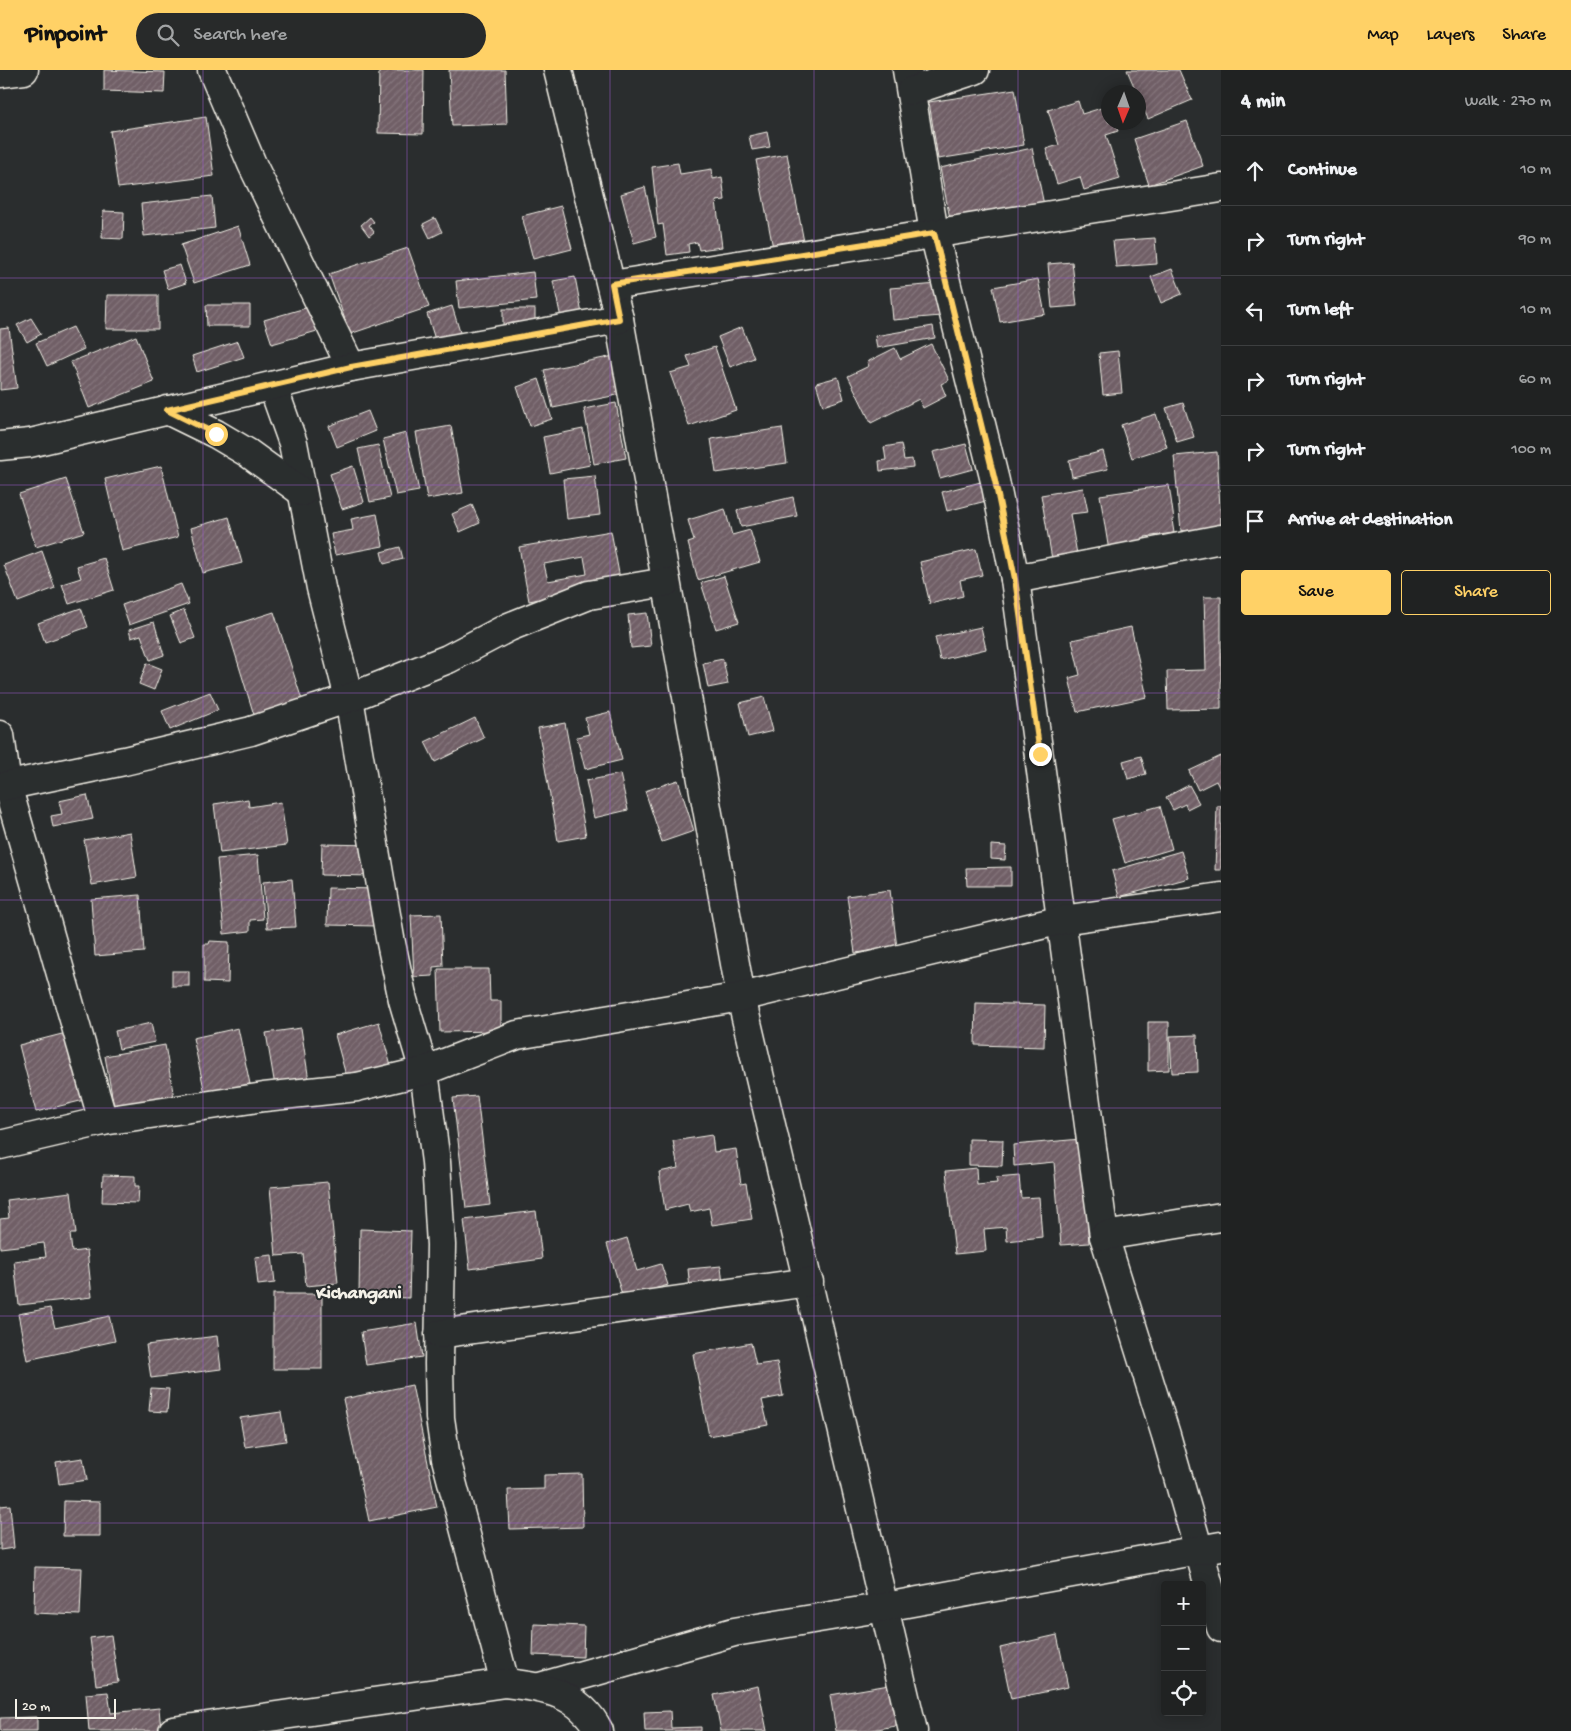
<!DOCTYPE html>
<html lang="en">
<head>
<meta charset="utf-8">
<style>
	:root { --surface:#202222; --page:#282a2a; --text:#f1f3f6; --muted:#a2a4a5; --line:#3d3f40; --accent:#ffd166 }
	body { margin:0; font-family:"Gochi Hand",sans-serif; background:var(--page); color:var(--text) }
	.controls { position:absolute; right:15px; bottom:15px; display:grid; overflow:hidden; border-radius:5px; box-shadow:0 2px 12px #0003 }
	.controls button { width:45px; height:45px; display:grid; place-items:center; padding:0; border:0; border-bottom:1px solid var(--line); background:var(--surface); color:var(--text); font:25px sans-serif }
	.compass { position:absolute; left:1101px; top:15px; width:45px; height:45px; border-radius:50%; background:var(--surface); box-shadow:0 2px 12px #0003; rotate:182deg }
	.scale { position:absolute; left:15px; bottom:12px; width:101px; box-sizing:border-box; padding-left:5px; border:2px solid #f4f1e8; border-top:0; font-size:14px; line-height:18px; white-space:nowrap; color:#f4f1e8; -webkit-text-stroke:4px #2a2d2e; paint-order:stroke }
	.stop { position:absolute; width:15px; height:15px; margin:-11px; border:4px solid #ffd166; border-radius:50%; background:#fff }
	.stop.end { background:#ffd166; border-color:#fff; box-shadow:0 1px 5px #0008 }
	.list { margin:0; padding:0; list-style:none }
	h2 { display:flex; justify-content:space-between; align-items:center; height:65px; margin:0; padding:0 20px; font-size:21px }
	h2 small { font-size:16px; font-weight:400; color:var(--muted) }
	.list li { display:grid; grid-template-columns:32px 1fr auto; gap:15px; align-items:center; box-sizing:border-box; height:70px; padding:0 20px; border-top:1px solid var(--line) }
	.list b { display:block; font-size:19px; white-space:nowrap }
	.list em { font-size:16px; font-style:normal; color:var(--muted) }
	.actions { display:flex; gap:10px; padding:15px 20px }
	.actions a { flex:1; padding:11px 0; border:1px solid var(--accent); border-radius:5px; text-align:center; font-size:18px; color:var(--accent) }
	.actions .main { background:var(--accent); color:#111 }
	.icon { flex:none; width:28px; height:28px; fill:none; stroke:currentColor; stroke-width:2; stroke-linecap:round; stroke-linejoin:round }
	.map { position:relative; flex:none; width:1221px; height:1661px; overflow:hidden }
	header { display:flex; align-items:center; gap:30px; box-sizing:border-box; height:70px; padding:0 25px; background:var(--accent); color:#111 }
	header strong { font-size:24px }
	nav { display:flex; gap:28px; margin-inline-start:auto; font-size:18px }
	.search { width:350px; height:45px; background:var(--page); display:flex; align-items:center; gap:12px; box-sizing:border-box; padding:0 18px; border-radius:28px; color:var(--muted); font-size:19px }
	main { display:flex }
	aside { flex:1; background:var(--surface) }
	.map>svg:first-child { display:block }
	.building { fill:url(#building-hatch); stroke:#f4f1e8; fill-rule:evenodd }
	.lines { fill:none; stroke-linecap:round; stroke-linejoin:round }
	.minor-casing { stroke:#f4f1e8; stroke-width:31 }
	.minor { stroke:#2a2d2e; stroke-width:28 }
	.route { stroke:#ffd166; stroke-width:6 }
	.grid { fill:none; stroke:#995dc9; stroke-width:1; stroke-opacity:0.55 }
	.labels { text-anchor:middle; stroke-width:4; stroke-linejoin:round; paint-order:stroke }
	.quarter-label { font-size:19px; font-weight:bold; fill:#f4f1e8; stroke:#2a2d2e }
</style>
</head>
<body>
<header>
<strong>Pinpoint</strong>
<div class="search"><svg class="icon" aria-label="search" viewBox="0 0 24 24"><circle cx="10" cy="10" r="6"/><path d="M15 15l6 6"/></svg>Search here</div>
<nav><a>Map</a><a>Layers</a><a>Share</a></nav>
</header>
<main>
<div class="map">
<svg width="1221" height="1661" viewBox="0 0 1221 1661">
	<defs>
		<pattern id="building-hatch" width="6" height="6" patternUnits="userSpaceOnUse" patternTransform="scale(1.25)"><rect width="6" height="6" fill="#705e66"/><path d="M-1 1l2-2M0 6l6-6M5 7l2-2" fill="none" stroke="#85767c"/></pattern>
	</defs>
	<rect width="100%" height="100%" fill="#2a2d2e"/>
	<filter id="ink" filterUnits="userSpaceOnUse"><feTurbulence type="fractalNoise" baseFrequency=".02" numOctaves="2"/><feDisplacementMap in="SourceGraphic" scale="10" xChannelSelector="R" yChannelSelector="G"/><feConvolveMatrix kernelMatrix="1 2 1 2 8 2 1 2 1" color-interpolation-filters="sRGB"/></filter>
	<g filter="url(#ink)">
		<!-- building -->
		<g class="building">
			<polygon points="104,0 165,2 164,23 104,21"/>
			<polygon points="379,0 424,0 423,64 378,63"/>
			<polygon points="449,0 505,0 507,54 452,56"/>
			<polygon points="1127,0 1179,0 1192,30 1148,49"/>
			<polygon points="1015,19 1024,75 938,89 929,32"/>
			<polygon points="1078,31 1082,44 1108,36 1108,52 1115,52 1118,61 1106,65 1120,109 1084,120 1080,107 1057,114 1046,79 1059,75 1048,40"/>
			<polygon points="206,47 214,106 118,118 110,61"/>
			<polygon points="1187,51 1203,96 1149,115 1134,69"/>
			<polygon points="767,62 770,77 752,80 749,66"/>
			<polygon points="1032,78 1044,135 951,154 940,98"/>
			<polygon points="787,84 804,172 773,178 756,90"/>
			<polygon points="678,93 680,104 712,99 713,109 722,107 725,130 716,131 722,177 699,180 697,172 688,174 689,182 667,185 663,154 658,155 652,97"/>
			<polygon points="645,117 656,167 634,173 621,124"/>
			<polygon points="212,126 215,158 144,166 141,134"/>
			<polygon points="561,136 572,179 533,189 522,146"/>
			<polygon points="103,141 124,142 123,169 102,168"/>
			<polygon points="370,147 374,152 369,155 374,162 369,166 361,155"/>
			<polygon points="435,148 442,162 430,168 423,154"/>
			<polygon points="238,156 250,195 194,213 181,175"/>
			<polygon points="1155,168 1157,194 1116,197 1113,171"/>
			<polygon points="408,178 429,237 350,264 329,204"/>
			<polygon points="1072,192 1077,236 1052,238 1048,194"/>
			<polygon points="180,195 186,213 168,219 162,200"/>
			<polygon points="1172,199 1182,224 1161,233 1151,207"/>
			<polygon points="533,202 536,230 459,238 456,211"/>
			<polygon points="575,207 582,244 561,248 553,211"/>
			<polygon points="1038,209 1045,244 1000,252 993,217"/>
			<polygon points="938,214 941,246 893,250 890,218"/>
			<polygon points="107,225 158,225 158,259 106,259"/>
			<polygon points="206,235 250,235 250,256 207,256"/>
			<polygon points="452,236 463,272 438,279 427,244"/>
			<polygon points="309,237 317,261 272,274 264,250"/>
			<rect x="503" y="239" width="32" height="24"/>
			<polygon points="31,248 41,264 27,272 17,255"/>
			<polygon points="933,256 935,268 877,278 875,266"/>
			<polygon points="73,257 84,279 47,296 36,273"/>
			<polygon points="742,257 754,288 730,297 718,267"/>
			<polygon points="9,258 17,318 0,320 0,259"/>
			<polygon points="136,266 154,312 89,338 71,292"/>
			<polygon points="238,271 244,287 197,302 192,286"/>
			<polygon points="931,274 949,310 941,314 946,326 923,338 919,329 871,353 848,306 869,296 867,292 895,278 900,289"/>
			<polygon points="715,277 736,340 689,356 670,303 691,297 687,286"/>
			<polygon points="1118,281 1122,323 1103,325 1099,283"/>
			<polygon points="614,286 622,324 553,338 544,300"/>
			<polygon points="838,307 844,329 823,336 816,313"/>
			<polygon points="539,309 552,349 530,356 517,317"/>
			<polygon points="616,333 626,388 594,394 584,339"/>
			<polygon points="1183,333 1194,367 1177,372 1166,338"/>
			<polygon points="368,341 376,361 337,377 329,356"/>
			<polygon points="1156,344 1167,377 1132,388 1121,355"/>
			<polygon points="451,356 463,423 427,429 416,362"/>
			<polygon points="782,358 787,393 716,403 711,369"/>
			<polygon points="583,359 590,395 550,403 543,367"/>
			<polygon points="406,363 419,421 396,425 383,369"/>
			<polygon points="901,374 904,390 912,389 913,397 880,401 879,391 886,390 884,377"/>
			<polygon points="966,374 973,399 940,408 933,382"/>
			<polygon points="378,375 390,428 370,432 358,379"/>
			<polygon points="1103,381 1108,399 1072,407 1069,390"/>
			<polygon points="1217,382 1221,457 1181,461 1174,386"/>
			<polygon points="161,396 178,467 122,481 105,409"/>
			<polygon points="353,396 364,432 342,439 330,404"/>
			<polygon points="595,406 600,445 567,449 563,409"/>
			<polygon points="66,409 84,462 36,477 19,424"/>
			<polygon points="981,412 986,431 947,441 942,422"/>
			<polygon points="1169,415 1174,450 1172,450 1174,463 1145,467 1147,476 1109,481 1100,425"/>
			<polygon points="1083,418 1088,442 1070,444 1078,490 1053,495 1041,425"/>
			<polygon points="793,427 797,446 741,457 737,440"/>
			<polygon points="472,435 480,453 460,462 452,444"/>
			<polygon points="725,439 732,465 750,460 760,492 698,510 688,473 694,471 688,450"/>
			<polygon points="377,444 383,476 335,485 331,464 353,460 351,449"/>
			<polygon points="229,447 242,493 203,503 191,458"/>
			<path d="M 611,461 L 621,514 L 529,531 L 519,477 ZM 584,487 L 587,504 L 548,511 L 544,494 Z"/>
			<polygon points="400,477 403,489 384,494 381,482"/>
			<polygon points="976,479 982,505 960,510 963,526 930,534 920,492"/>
			<polygon points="42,481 55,518 18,532 4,495"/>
			<polygon points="104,488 114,520 69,534 62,514 81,508 77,496"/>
			<polygon points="724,506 739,552 716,559 701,513"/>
			<polygon points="181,514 189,534 129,555 122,535"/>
			<polygon points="1204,527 1221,527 1221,639 1168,640 1167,601 1206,600"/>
			<polygon points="81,538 88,557 45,572 38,553"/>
			<polygon points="184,540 195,568 181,573 170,546"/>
			<polygon points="274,542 302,630 254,645 227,557"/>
			<polygon points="647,543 651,576 631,578 628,545"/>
			<polygon points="154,552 164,585 150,590 141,565 131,568 129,560"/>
			<polygon points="981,557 986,579 940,590 935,567"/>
			<polygon points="1131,557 1147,627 1077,642 1069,608 1080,605 1072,570"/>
			<polygon points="723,589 728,614 708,618 703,593"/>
			<polygon points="147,593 162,599 154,620 139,614"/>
			<polygon points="210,622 218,640 170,660 162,641"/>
			<polygon points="764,627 773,661 748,667 740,633"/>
			<polygon points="610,642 622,690 585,699 577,667 589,664 585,648"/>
			<polygon points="475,648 484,668 435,692 425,672"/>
			<polygon points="565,653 586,766 558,771 538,658"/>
			<polygon points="1141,686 1146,704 1128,709 1123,691"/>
			<polygon points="1221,686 1221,721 1216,711 1198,720 1189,701"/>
			<polygon points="620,704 628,740 594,748 586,711"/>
			<polygon points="678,710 694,761 662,772 645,721"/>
			<polygon points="1189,715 1199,733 1187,739 1185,734 1173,740 1166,727"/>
			<polygon points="87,725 93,749 53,757 51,746 62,744 59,731"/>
			<polygon points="248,729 249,737 281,732 287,775 220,783 214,734"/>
			<polygon points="1160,736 1172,779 1125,793 1112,749"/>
			<polygon points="1217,736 1221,736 1221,800 1215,800"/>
			<polygon points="130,762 137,807 92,815 84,770"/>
			<polygon points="322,774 374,775 373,806 321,805"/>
			<polygon points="991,775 1006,776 1005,790 991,789"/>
			<polygon points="1181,781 1189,808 1119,827 1112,801"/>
			<polygon points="258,785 263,849 250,850 250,861 224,864 217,789"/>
			<polygon points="1011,797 1011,816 967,816 966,798"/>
			<polygon points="292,809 296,857 267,858 263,812"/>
			<polygon points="328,818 378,819 377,856 327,855"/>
			<polygon points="890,820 897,878 855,883 847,826"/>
			<polygon points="140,825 144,882 95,886 91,829"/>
			<polygon points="441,844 443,896 433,897 433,906 414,907 411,845"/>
			<polygon points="210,871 229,872 228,913 204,912 204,874 209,874"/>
			<polygon points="438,899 489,899 490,931 501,931 501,961 440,962"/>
			<rect x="172" y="901" width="17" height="15"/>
			<polygon points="976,933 1045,935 1044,977 975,975"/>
			<polygon points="379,952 392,1000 348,1013 335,965"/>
			<polygon points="1148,952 1169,952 1169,1000 1148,1001"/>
			<polygon points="151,953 155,972 119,979 115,961"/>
			<polygon points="238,958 250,1014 205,1023 193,968"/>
			<polygon points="301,958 309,1011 275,1016 266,963"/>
			<polygon points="66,963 84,1030 36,1042 19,975"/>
			<polygon points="1197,965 1198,1002 1172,1003 1170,966"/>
			<polygon points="165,975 175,1034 115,1043 105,986"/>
			<polygon points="477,1026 490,1135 466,1138 453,1028"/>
			<polygon points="712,1065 714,1082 736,1079 741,1114 746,1113 752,1149 712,1155 709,1138 690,1142 688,1134 665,1140 659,1102 678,1098 673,1071"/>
			<polygon points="969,1069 1003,1070 1002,1096 969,1095"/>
			<polygon points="1081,1069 1089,1173 1061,1175 1054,1092 1014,1096 1013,1075"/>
			<polygon points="976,1098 977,1115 997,1113 996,1108 1019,1106 1021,1128 1039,1127 1042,1167 1007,1171 1006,1157 984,1159 986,1181 955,1184 946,1101"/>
			<polygon points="103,1105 135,1106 135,1116 139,1116 138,1133 102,1132"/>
			<polygon points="328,1112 338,1213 306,1216 303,1184 276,1186 270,1117"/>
			<polygon points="71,1122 76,1164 70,1164 72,1182 87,1180 92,1227 19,1235 14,1191 46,1187 44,1173 0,1178 0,1149 9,1148 7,1130"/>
			<polygon points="536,1141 542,1189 470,1199 464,1150"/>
			<polygon points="360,1159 411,1161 409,1228 359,1226"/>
			<polygon points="627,1168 637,1201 661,1194 668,1215 623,1228 607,1174"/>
			<polygon points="272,1185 275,1213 258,1215 255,1187"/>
			<polygon points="721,1196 723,1215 690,1219 688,1199"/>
			<rect x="273" y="1224" width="49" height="75"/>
			<polygon points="50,1238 55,1258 109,1246 115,1271 27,1290 18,1244"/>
			<polygon points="417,1253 422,1287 366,1295 361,1262"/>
			<polygon points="217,1266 221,1299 151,1308 146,1275"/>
			<polygon points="751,1273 756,1295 777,1292 783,1326 762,1330 768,1355 709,1366 693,1284"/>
			<polygon points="412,1315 437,1437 369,1451 343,1329"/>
			<polygon points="151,1318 169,1319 167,1342 149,1341"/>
			<polygon points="281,1342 286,1371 245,1377 240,1348"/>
			<polygon points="83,1388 87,1410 59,1414 56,1392"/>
			<polygon points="582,1404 583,1457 510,1459 508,1420 544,1419 544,1405"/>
			<polygon points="64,1431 100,1432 100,1466 63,1466"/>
			<polygon points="10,1435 14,1478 0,1480 0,1436"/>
			<polygon points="35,1497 82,1498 80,1545 34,1543"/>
			<polygon points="534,1554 584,1556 583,1587 533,1585"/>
			<polygon points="111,1565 118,1612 96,1615 90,1568"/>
			<polygon points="1057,1565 1068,1617 1011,1629 1000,1578"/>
			<polygon points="895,1614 902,1655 865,1661 836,1661 830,1625"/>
			<polygon points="758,1616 767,1661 721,1661 714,1625"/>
			<polygon points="108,1622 111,1643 159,1638 161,1661 89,1661 86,1624"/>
			<polygon points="670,1641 671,1658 701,1657 701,1661 645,1661 644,1642"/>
			<polygon points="37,1647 37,1661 0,1661 0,1648"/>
		</g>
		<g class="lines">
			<defs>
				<g id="minor">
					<polyline points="212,0 252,94 351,297"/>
					<polyline points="558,0 619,249 741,927 913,1661"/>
					<polyline points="907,0 934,163 995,411 1015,509 1104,1166 1166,1365 1221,1558"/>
					<polyline points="0,3 24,0"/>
					<polyline points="911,21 975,0"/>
					<polyline points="612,215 1221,118"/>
					<polyline points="273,317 293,373 321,518 349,628 390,868 403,930 424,1001 436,1092 441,1175 439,1294 440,1348 446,1389 505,1613"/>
					<polyline points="167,340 216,364 248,383 302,422"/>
					<polyline points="0,376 30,373 351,297 619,249"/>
					<polyline points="1015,509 1221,469"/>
					<polyline points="0,665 7,715 103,1051"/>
					<polyline points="0,717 124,691 251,661 349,628 448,589 509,557 589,525 666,512"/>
					<polyline points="0,1075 103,1051 264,1027 357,1017 424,1001 517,965 741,927 1062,850 1221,827"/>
					<polyline points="1104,1166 1221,1147"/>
					<polyline points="439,1264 809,1212"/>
					<polyline points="540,1617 734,1562 885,1537 1221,1476"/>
					<path d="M 173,1661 L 505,1613 C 544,1617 580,1623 599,1661"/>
				</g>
			</defs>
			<!-- minor casing -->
			<use href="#minor" class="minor-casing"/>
			<!-- minor -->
			<use href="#minor" class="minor"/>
		</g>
	</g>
	<g class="lines" filter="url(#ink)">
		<!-- route -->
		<polyline class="route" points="216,364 167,340 351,297 619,249 612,214 934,163 995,411 1015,509 1040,684"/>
	</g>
	<!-- grid -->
	<path class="grid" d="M 203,0 L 203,1661M 407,0 L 407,1661M 610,0 L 610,1661M 814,0 L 814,1661M 1018,0 L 1018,1661M 0,208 L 1221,208M 0,415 L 1221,415M 0,623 L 1221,623M 0,830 L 1221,830M 0,1038 L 1221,1038M 0,1246 L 1221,1246M 0,1453 L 1221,1453"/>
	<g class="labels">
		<!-- quarter labels -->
		<g class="quarter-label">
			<text x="359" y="1228">Kichangani</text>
		</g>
	</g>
</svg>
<div class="controls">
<button>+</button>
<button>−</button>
<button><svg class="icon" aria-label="locate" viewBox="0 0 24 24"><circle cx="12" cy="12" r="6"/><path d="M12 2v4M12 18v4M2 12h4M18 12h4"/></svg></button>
</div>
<svg class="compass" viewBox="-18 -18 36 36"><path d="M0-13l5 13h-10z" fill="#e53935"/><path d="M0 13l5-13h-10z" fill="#a2a4a5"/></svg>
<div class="scale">20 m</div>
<div class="stop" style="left:216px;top:364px"></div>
<div class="stop end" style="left:1040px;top:684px"></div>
</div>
<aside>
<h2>4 min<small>Walk · 270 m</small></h2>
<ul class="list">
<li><svg class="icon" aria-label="ahead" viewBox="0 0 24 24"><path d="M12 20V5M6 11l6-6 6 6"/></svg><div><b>Continue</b></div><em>10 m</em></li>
<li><svg class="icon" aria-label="right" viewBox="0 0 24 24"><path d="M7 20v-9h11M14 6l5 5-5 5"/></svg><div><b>Turn right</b></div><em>90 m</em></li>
<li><svg class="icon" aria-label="left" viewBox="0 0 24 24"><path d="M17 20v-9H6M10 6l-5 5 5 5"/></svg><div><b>Turn left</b></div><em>10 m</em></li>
<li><svg class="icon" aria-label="right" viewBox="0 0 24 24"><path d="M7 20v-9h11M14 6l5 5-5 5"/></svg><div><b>Turn right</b></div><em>60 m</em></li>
<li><svg class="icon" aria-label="right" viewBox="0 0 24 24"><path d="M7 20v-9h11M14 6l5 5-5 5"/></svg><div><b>Turn right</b></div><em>100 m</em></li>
<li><svg class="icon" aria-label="arrive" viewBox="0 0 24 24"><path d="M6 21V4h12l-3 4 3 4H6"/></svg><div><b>Arrive at destination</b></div></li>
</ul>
<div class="actions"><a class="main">Save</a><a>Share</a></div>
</aside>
</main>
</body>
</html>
